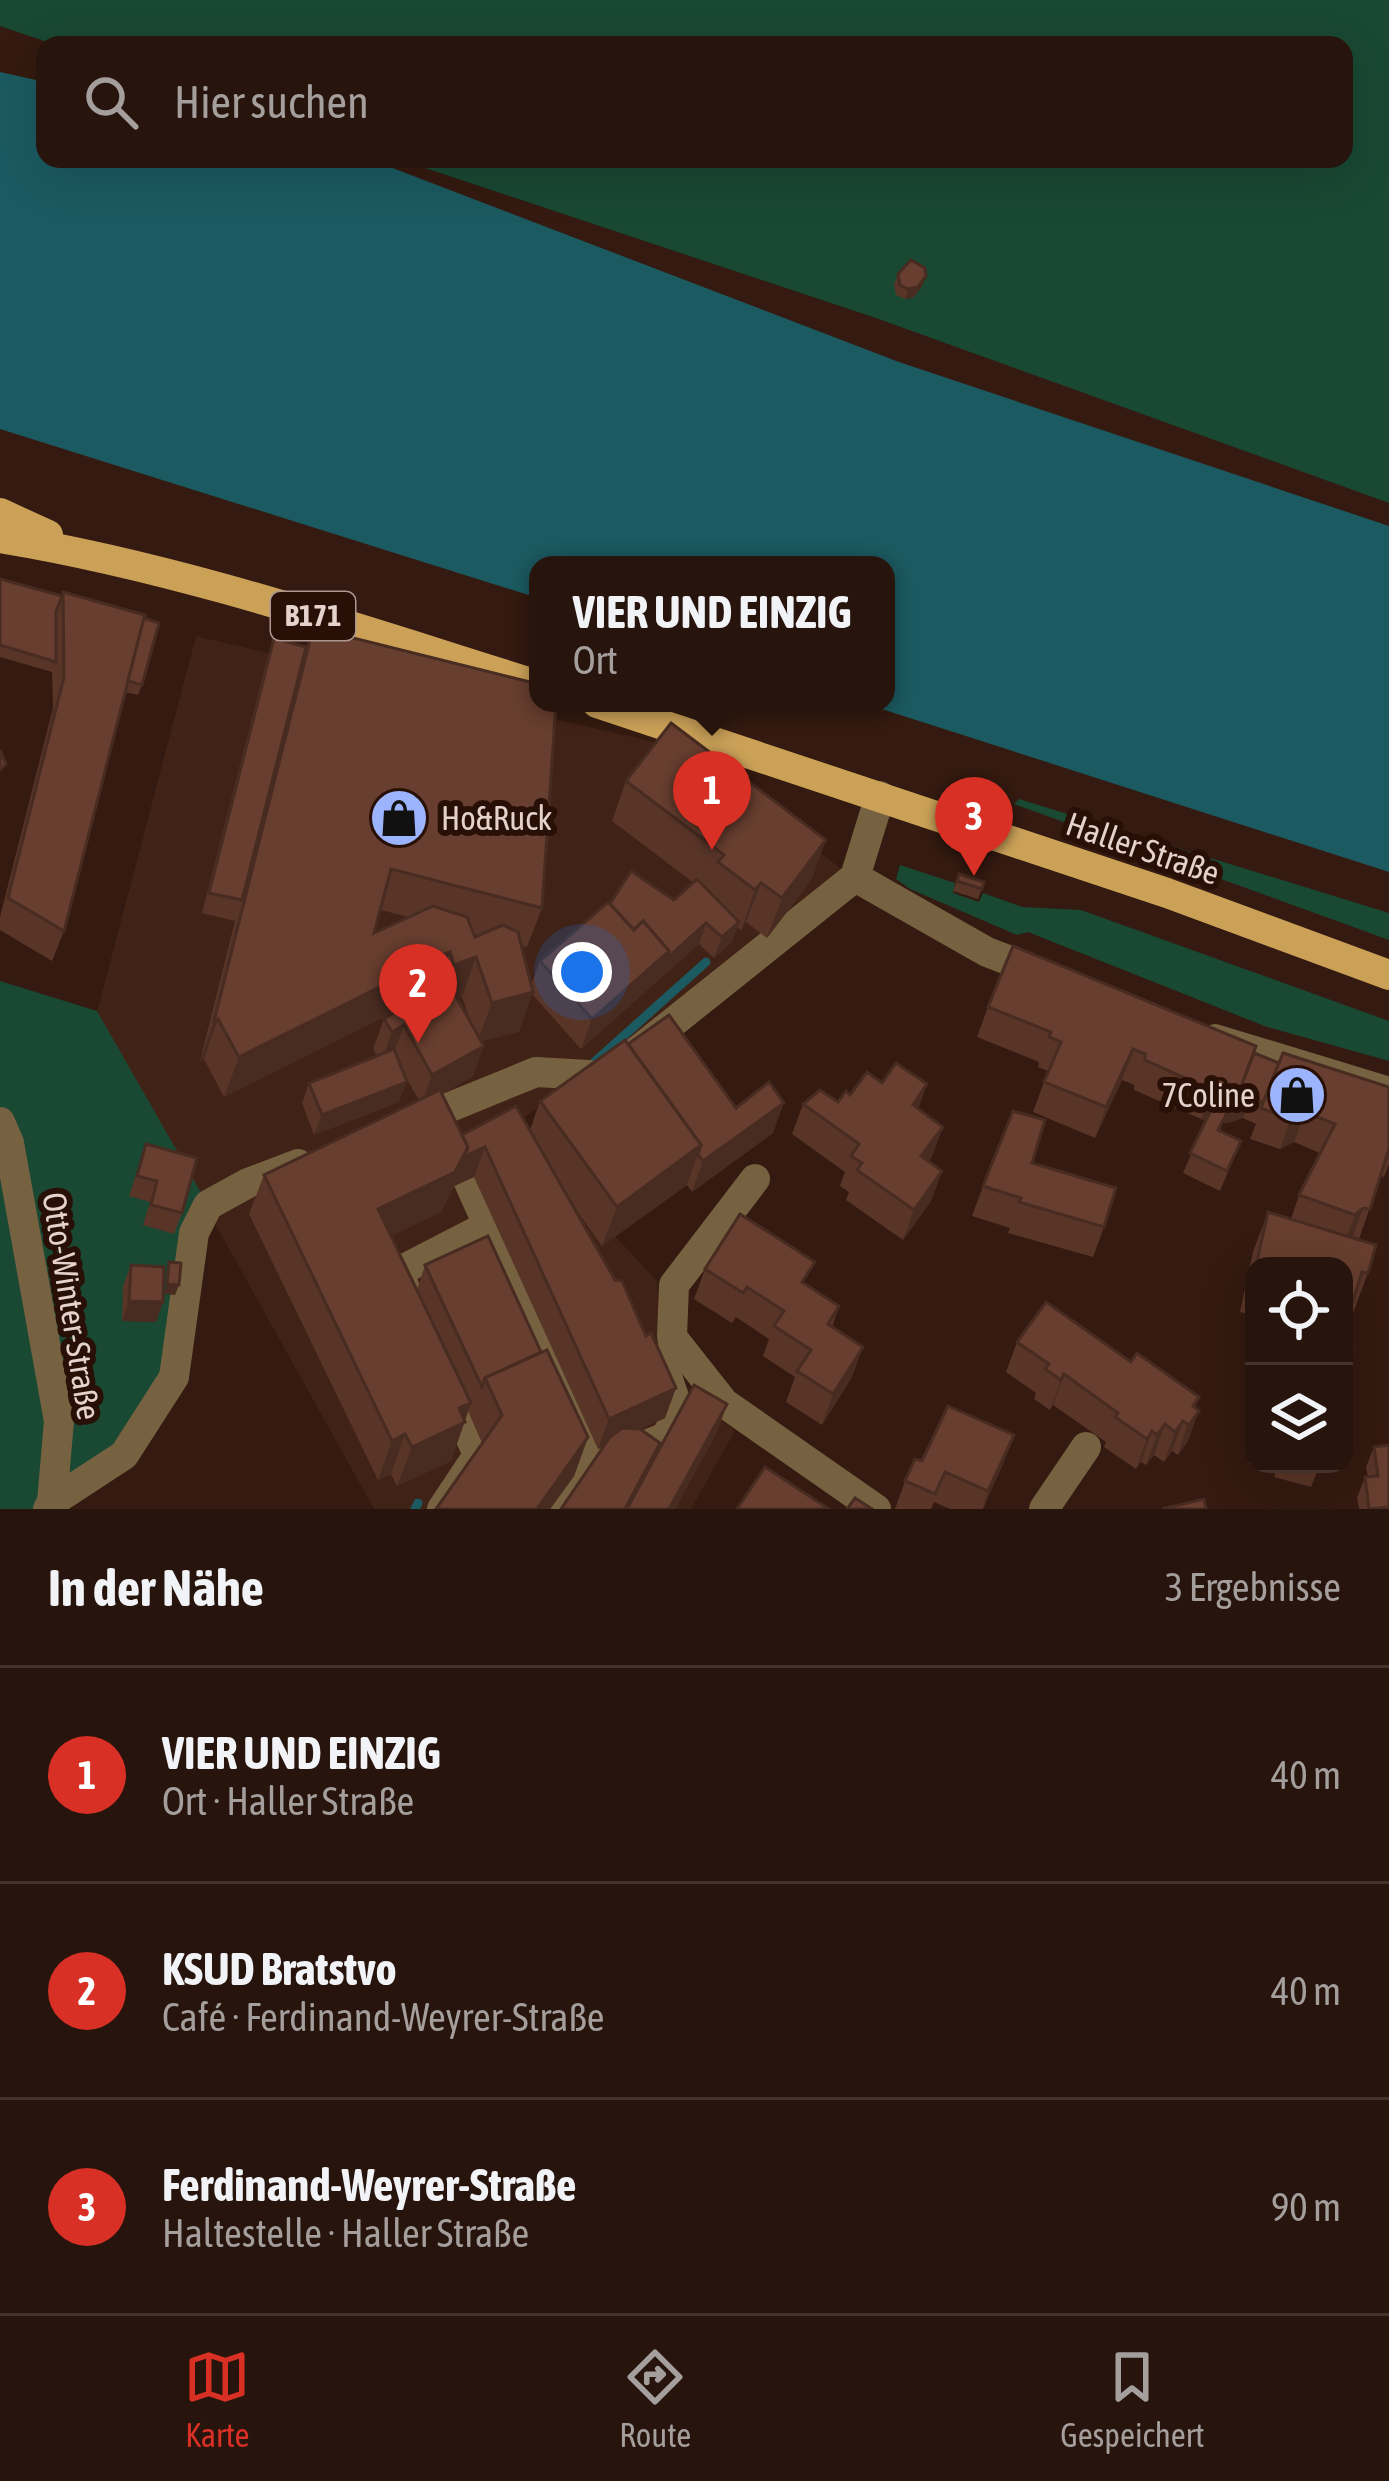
<!DOCTYPE html>
<html lang="de">
<head>
<meta charset="utf-8">
<style>
	:root { --surface:#27140c; --page:#2f1d15; --text:#f1f3f6; --muted:#a49e9d; --line:#43332d; --accent:#d93025 }
	body { margin:0; font-family:"Asap Condensed",sans-serif; background:var(--page); color:var(--text) }
	.controls { position:absolute; right:36px; bottom:36px; display:grid; overflow:hidden; border-radius:24px; box-shadow:0 12px 48px #0002 }
	.controls button { width:108px; height:108px; display:grid; place-items:center; padding:0; border:0; border-bottom:3px solid var(--line); background:var(--surface); color:var(--text); font:60px sans-serif }
	.you { position:absolute; left:582px; top:972px; width:42px; height:42px; margin:-30px; border:9px solid #fff; border-radius:50%; background:#1a73e8; box-shadow:0 0 0 18px #1a73e833 }
	.badge { display:grid; place-items:center; width:78px; height:78px; border-radius:50%; background:var(--accent); color:#fff; font-size:39px; font-weight:700 }
	.pin { position:absolute; translate:-50% -99px; filter:drop-shadow(0 3px 6px #0008) }
	.pin::after { content:''; position:absolute; top:63px; width:42px; height:36px; background:inherit; clip-path:polygon(0 0,100% 0,50% 100%) }
	.popup { position:absolute; left:529px; top:556px; width:366px; height:156px; box-sizing:border-box; display:grid; place-content:center; border-radius:24px; background:var(--surface); filter:drop-shadow(0 3px 9px #0005); font-size:39px; white-space:nowrap; color:var(--muted) }
	.popup b { font-size:45px; color:var(--text) }
	.popup::after { content:''; position:absolute; left:50%; top:100%; margin-left:-24px; border:24px solid transparent; border-top-color:var(--surface) }
	.list { margin:0; padding:0; list-style:none }
	h2 { display:flex; justify-content:space-between; align-items:center; height:156px; margin:0; padding:0 48px; font-size:51px }
	h2 small { font-size:39px; font-weight:400; color:var(--muted) }
	.list li { display:grid; grid-template-columns:78px 1fr auto; gap:36px; align-items:center; box-sizing:border-box; height:216px; padding:0 48px; border-top:3px solid var(--line) }
	.list b { display:block; font-size:45px; white-space:nowrap }
	.list p { margin:0; font-size:39px; white-space:nowrap; color:var(--muted) }
	.list em { font-size:39px; font-style:normal; color:var(--muted) }
	.icon { flex:none; width:66px; height:66px; fill:none; stroke:currentColor; stroke-width:2; stroke-linecap:round; stroke-linejoin:round }
	.map { position:relative; flex:none; width:1389px; height:1509px; overflow:hidden }
	.search { position:absolute; background:var(--surface); box-shadow:0 12px 48px #0002; left:36px; right:36px; top:36px; height:132px; display:flex; align-items:center; gap:30px; box-sizing:border-box; padding:0 42px; border-radius:24px; color:var(--muted); font-size:45px }
	.sheet { height:804px; background:var(--surface) }
	nav { display:flex; justify-content:space-around; align-items:center; box-sizing:border-box; height:168px; border-top:3px solid var(--line); background:var(--surface); font-size:33px; color:var(--muted) }
	nav a { display:grid; justify-items:center; gap:6px }
	nav .on { color:var(--accent) }
	.map>svg:first-child { display:block }
	.built { fill:#412216 }
	.green { fill:#194833 }
	.water { fill:#1b5a60 }
	.lines { fill:none; stroke-linecap:round; stroke-linejoin:round }
	.stream { stroke:#1b5a60; stroke-width:9 }
	.minor { stroke:#766140; stroke-width:30 }
	.major { stroke:#cba158; stroke-width:30 }
	.wall { fill:#593528; fill-rule:evenodd }
	.shaded-wall { fill:#482b21 }
	.building { fill:#673e2f; stroke:#482b21; stroke-width:3 }
	.labels { text-anchor:middle; stroke-width:12; stroke-linejoin:round; paint-order:stroke }
	.shield { fill:#291007; stroke:#ad9891; stroke-width:3 }
	.shield-label { font-size:30px; font-weight:bold; fill:#e5d2cc }
	.poi-label { font-size:33px; fill:#e5d2cc; stroke:#291007; text-anchor:start }
	.street-label { font-size:33px; fill:#e5d2cc; stroke:#291007 }
</style>
</head>
<body>
<div class="map">
<svg width="1389" height="1509" viewBox="0 0 1389 1509">
	<rect width="100%" height="100%" fill="#341a10"/>
	<!-- built -->
	<polygon class="built" points="196,636 684,749 852,877 513,1126 657,1281 664,1378 735,1431 691,1509 374,1509 97,1012"/>
	<!-- green -->
	<g class="green">
		<polygon points="0,0 1389,0 1389,503 873,317 398,159 1344,159 1344,45 56,45 0,26"/>
		<polygon points="1019,799 1389,913 1389,940 1014,804"/>
		<polygon points="900,865 955,883 953,893 979,902 983,893 1022,907 1081,910 1389,1021 1389,1061 1267,1027 1028,932 1017,935 910,889 896,879"/>
		<polygon points="0,981 97,1011 208,1205 174,1377 124,1455 52,1502 50,1420 36,1509 0,1509"/>
	</g>
	<!-- water -->
	<polygon class="water" points="0,72 45,82 45,159 369,159 899,362 1389,526 1389,872 863,703 886,703 886,565 538,565 538,598 0,429"/>
	<g class="lines">
		<!-- stream -->
		<g class="stream">
			<polyline points="590,1066 706,962"/>
			<polyline points="415,1509 418,1503"/>
		</g>
		<!-- minor -->
		<g class="minor">
			<polyline points="855,877 987,952 1042,973"/>
			<polyline points="1215,1039 1389,1092"/>
			<polyline points="0,1122 9,1143 59,1421 52,1502"/>
			<polyline points="411,1123 536,1072 606,1076 855,877 880,796"/>
			<polyline points="755,1179 674,1285 672,1337 724,1403 876,1509"/>
			<polyline points="468,1180 595,1466"/>
			<polyline points="410,1300 398,1272 487,1226"/>
			<polyline points="48,1509 52,1502 124,1455 174,1377 194,1233 208,1205 248,1183 298,1164"/>
			<polyline points="442,1509 478,1455 449,1388"/>
			<polyline points="566,1509 595,1466 666,1437 679,1412 661,1358"/>
			<polyline points="1044,1509 1086,1447"/>
		</g>
		<!-- major -->
		<g class="major">
			<polyline points="0,513 48,535"/>
			<path d="M 0,538 C 183,568 361,630 538,685"/>
			<polyline points="597,703 1167,893 1389,975"/>
		</g>
	</g>
	<!-- wall -->
	<g class="wall">
		<polygon points="898,274 926,276 922,286 914,297 905,299 896,295 894,285"/>
		<polygon points="0,579 62,596 63,592 142,685 138,695 125,692 64,931 52,961 0,930 0,917 53,708 52,672 0,657"/>
		<path d="M 313,628 L 542,908 L 527,947 L 521,946 L 531,985 L 540,961 L 610,904 L 674,900 L 694,883 L 612,821 L 626,781 L 812,879 L 767,938 L 746,922 L 741,930 L 737,927 L 732,942 L 714,958 L 699,944 L 581,1049 L 532,994 L 519,1032 L 482,1041 L 473,1076 L 442,1094 L 462,1135 L 530,1130 L 540,1101 L 628,1044 L 736,1108 L 773,1133 L 692,1192 L 687,1185 L 602,1246 L 574,1207 L 665,1418 L 640,1429 L 654,1458 L 727,1404 L 716,1434 L 675,1509 L 604,1446 L 598,1449 L 474,1177 L 454,1186 L 441,1212 L 391,1236 L 417,1290 L 425,1265 L 541,1352 L 588,1437 L 574,1476 L 550,1509 L 436,1509 L 482,1443 L 468,1411 L 451,1461 L 397,1486 L 391,1474 L 378,1480 L 249,1214 L 264,1175 L 419,1100 L 403,1073 L 399,1102 L 314,1135 L 302,1103 L 309,1083 L 377,1056 L 373,1049 L 384,1019 L 390,1014 L 224,1097 L 204,1059 L 200,1061 L 235,921 L 202,913 L 267,659 L 274,638 L 306,647 ZM 381,910 L 409,917 L 374,933 ZM 462,997 L 470,1020 L 458,998 Z"/>
		<polygon points="959,874 984,882 978,899 953,891"/>
		<polygon points="988,1007 1254,1053 1279,1063 1389,1087 1389,1164 1384,1177 1381,1176 1359,1239 1368,1273 1353,1313 1349,1312 1344,1326 1344,1266 1254,1266 1254,1316 1240,1312 1253,1252 1268,1212 1291,1219 1299,1195 1320,1153 1294,1142 1280,1149 1250,1139 1256,1124 1243,1118 1228,1123 1223,1123 1220,1131 1241,1141 1220,1191 1183,1173 1206,1121 1134,1090 1134,1085 1122,1080 1095,1138 1033,1112 1048,1071 1038,1067 1039,1062 977,1037"/>
		<polygon points="882,1083 927,1084 918,1109 943,1127 929,1161 942,1171 931,1201 903,1240 846,1200 849,1192 840,1186 845,1172 792,1134 803,1104 838,1102 850,1095"/>
		<polygon points="146,1144 182,1213 174,1234 143,1225 150,1202 129,1196"/>
		<polygon points="1032,1163 1104,1227 1093,1257 1008,1233 1010,1228 972,1216 983,1186"/>
		<polygon points="131,1265 163,1302 156,1322 122,1321 123,1286"/>
		<polygon points="705,1269 807,1285 839,1306 832,1327 852,1377 822,1425 786,1402 795,1377 763,1356 769,1339 736,1317 732,1323 694,1299"/>
		<polygon points="1017,1342 1195,1408 1188,1441 1178,1455 1172,1451 1164,1462 1154,1455 1146,1465 1141,1462 1136,1469 1104,1447 1106,1442 1053,1405 1050,1410 1034,1399 1036,1393 1006,1372"/>
		<polygon points="1014,1435 983,1509 950,1509 934,1502 931,1509 895,1509 905,1481 922,1461"/>
		<polygon points="1254,1447 1254,1464 1320,1464 1311,1487 1274,1477 1276,1472 1249,1464"/>
		<polygon points="1374,1447 1389,1509 1359,1509 1357,1498 1365,1477 1368,1477 1366,1467"/>
	</g>
	<!-- shaded-wall -->
	<g class="shaded-wall">
		<polygon points="926,276 922,286 914,297 905,299 908,289"/>
		<polygon points="826,840 812,879 767,938 782,898"/>
		<polygon points="761,883 746,922 741,930 755,890"/>
		<polygon points="739,922 732,942 714,958 722,937"/>
		<polygon points="706,923 699,944 581,1049 592,1019 669,951"/>
		<polygon points="450,952 435,992 393,1006 390,1014 224,1097 239,1057"/>
		<polygon points="476,957 462,997 440,1004 454,965"/>
		<polygon points="533,992 519,1032 477,1042 492,1003"/>
		<polygon points="218,1019 204,1059 200,1061 214,1021"/>
		<polygon points="404,1025 393,1055 381,1063 392,1032"/>
		<polygon points="484,1046 473,1076 421,1105 432,1075"/>
		<polygon points="1133,1049 1122,1080 1095,1138 1106,1107"/>
		<polygon points="407,1082 399,1102 314,1135 322,1115"/>
		<polygon points="927,1084 916,1115 913,1105"/>
		<polygon points="1212,1090 1239,1093 1236,1102 1251,1097 1243,1118 1228,1123 1223,1123 1211,1150 1222,1122 1201,1120"/>
		<polygon points="784,1103 773,1133 692,1192 703,1161"/>
		<polygon points="1305,1112 1294,1142 1280,1149 1291,1119"/>
		<polygon points="943,1127 932,1157 910,1186 921,1156"/>
		<polygon points="701,1145 687,1185 602,1246 617,1207"/>
		<polygon points="468,1147 485,1147 474,1177 454,1186 441,1212 363,1249 378,1209"/>
		<polygon points="942,1171 931,1201 903,1240 914,1210"/>
		<polygon points="1363,1208 1352,1238 1344,1245 1355,1215"/>
		<polygon points="167,1284 179,1285 175,1295 164,1294"/>
		<polygon points="129,1301 163,1302 156,1322 122,1321"/>
		<polygon points="863,1347 852,1377 822,1425 833,1394"/>
		<polygon points="1064,1374 1053,1405 1050,1410 1061,1380"/>
		<polygon points="676,1388 665,1418 598,1449 609,1419"/>
		<polygon points="1199,1397 1190,1423 1199,1411 1188,1441 1178,1455 1193,1406"/>
		<polygon points="471,1403 451,1461 397,1486 412,1447 459,1408"/>
		<polygon points="727,1404 716,1434 675,1509 669,1509"/>
		<polygon points="1183,1421 1172,1451 1164,1462 1175,1432"/>
		<polygon points="1165,1424 1154,1455 1146,1465 1157,1435"/>
		<polygon points="1152,1431 1141,1462 1136,1469 1147,1439"/>
		<polygon points="405,1434 391,1474 378,1480 392,1441"/>
		<polygon points="1014,1435 1003,1465 982,1509 988,1491"/>
		<polygon points="588,1437 574,1476 550,1509 537,1509"/>
	</g>
	<!-- building -->
	<g class="building">
		<polygon points="911,260 925,268 926,276 918,287 908,289 900,285 898,274"/>
		<polygon points="0,579 62,596 56,612 56,662 0,645"/>
		<polygon points="63,592 145,615 64,931 8,898 64,677"/>
		<polygon points="144,618 159,623 142,685 128,681"/>
		<polygon points="313,628 538,684 538,703 556,703 542,908 391,869 374,933 433,906 467,917 475,937 503,925 518,932 533,992 492,1003 476,957 454,965 450,952 239,1057 218,1019 214,1021"/>
		<polygon points="274,638 306,647 242,900 209,893"/>
		<polygon points="671,723 826,840 782,898 761,883 755,890 718,862 724,855 626,781"/>
		<polygon points="0,750 6,764 0,770"/>
		<polygon points="631,871 674,900 697,879 739,922 722,937 706,923 665,960 669,951 643,921 634,930 610,904"/>
		<polygon points="959,874 984,882 982,889 957,881"/>
		<polygon points="608,902 634,930 643,921 669,951 592,1019 540,961"/>
		<polygon points="1013,946 1256,1046 1239,1093 1212,1090 1145,1060 1145,1054 1133,1049 1106,1107 1044,1082 1061,1042 1049,1037 1051,1032 988,1007"/>
		<polygon points="445,977 484,1046 432,1075 404,1025 392,1032 384,1019 397,1011 393,1006"/>
		<polygon points="669,1015 736,1108 769,1082 784,1103 703,1161 698,1155 701,1145 628,1044"/>
		<polygon points="625,1040 701,1145 617,1207 540,1101"/>
		<polygon points="394,1049 407,1082 322,1115 309,1083"/>
		<polygon points="1254,1053 1279,1063 1263,1103 1251,1097 1235,1103"/>
		<polygon points="1283,1053 1389,1087 1389,1149 1370,1209 1363,1208 1355,1215 1299,1195 1335,1124 1305,1112 1291,1119 1261,1108"/>
		<polygon points="896,1063 927,1084 913,1105 943,1127 921,1156 942,1171 914,1210 857,1170 862,1163 851,1156 859,1144 803,1104 820,1090 838,1102 846,1091 850,1095 867,1072 882,1083"/>
		<polygon points="440,1090 468,1147 455,1172 378,1209 471,1403 459,1408 465,1422 412,1447 405,1434 392,1441 264,1175"/>
		<polygon points="516,1106 615,1280 622,1281 646,1336 651,1333 676,1388 609,1419 485,1147 465,1156 468,1147 462,1135"/>
		<polygon points="1213,1106 1227,1113 1218,1130 1241,1141 1227,1171 1190,1153"/>
		<polygon points="1013,1111 1045,1120 1032,1163 1116,1188 1104,1227 1019,1202 1021,1198 983,1186"/>
		<polygon points="146,1144 197,1158 182,1213 151,1205 157,1181 137,1176"/>
		<polygon points="1268,1212 1376,1245 1368,1273 1362,1272 1353,1301 1344,1299 1344,1266 1256,1266"/>
		<polygon points="740,1214 815,1262 802,1282 839,1306 828,1324 863,1347 833,1394 797,1371 811,1350 774,1326 784,1311 747,1287 743,1293 705,1269"/>
		<polygon points="488,1236 541,1352 485,1378 482,1387 425,1265"/>
		<polygon points="169,1262 181,1263 179,1285 167,1284"/>
		<polygon points="131,1265 164,1267 163,1302 129,1301"/>
		<polygon points="1046,1302 1131,1362 1137,1353 1199,1397 1193,1406 1199,1411 1189,1425 1183,1421 1175,1432 1165,1424 1157,1435 1152,1431 1147,1439 1115,1417 1118,1413 1064,1374 1061,1380 1045,1369 1049,1364 1017,1342"/>
		<polygon points="1344,1348 1352,1350 1344,1378"/>
		<polygon points="547,1350 588,1437 537,1509 436,1509 502,1415 485,1378"/>
		<polygon points="694,1385 727,1404 669,1509 627,1509"/>
		<polygon points="948,1406 1014,1435 988,1491 945,1472 935,1494 905,1481 915,1459 922,1461"/>
		<polygon points="622,1428 640,1429 660,1443 625,1509 561,1509 610,1437"/>
		<polygon points="1389,1445 1389,1507 1369,1509 1365,1477 1378,1476 1374,1447"/>
		<polygon points="765,1467 829,1509 737,1509"/>
		<polygon points="855,1498 872,1509 847,1509"/>
		<polygon points="1204,1499 1206,1509 1162,1509"/>
	</g>
	<!-- icons -->
	<defs>
		<symbol id="shop-disc" viewBox="-11 -11 22 22"><circle r="9.5" fill="#9cb4fd" stroke="#291007"/><path d="M-5-2.5h2.3a2.7 3.5 0 0 1 5.4 0H5L5.5 6h-11ZM-1.5-2.5h3a1.5 2.3 0 0 0-3 0Z" fill="#111"/></symbol>
	</defs>
	<g fill-rule="evenodd">
		<use href="#shop-disc" x="366" y="785" width="66" height="66"/>
		<use href="#shop-disc" x="1264" y="1062" width="66" height="66"/>
	</g>
	<g class="labels">
		<!-- shield labels -->
		<rect class="shield" x="271" y="592" width="84" height="48" rx="9"/>
		<g class="shield-label">
			<text x="313" y="626">B171</text>
		</g>
		<!-- poi labels -->
		<g class="poi-label">
			<text x="441" y="830">Ho&amp;Ruck</text>
			<text x="1255" y="1107" text-anchor="end">7Coline</text>
		</g>
		<!-- street labels -->
		<g class="street-label">
			<text transform="translate(1143 848) rotate(19)" y="12">Haller Straße</text>
			<text transform="translate(72 1306) rotate(81)" y="12">Otto-Winter-Straße</text>
		</g>
	</g>
</svg>
<div class="controls">
<button><svg class="icon" aria-label="locate" viewBox="0 0 24 24"><circle cx="12" cy="12" r="6"/><path d="M12 2v4M12 18v4M2 12h4M18 12h4"/></svg></button>
<button><svg class="icon" aria-label="layers" viewBox="0 0 24 24"><path d="M12 4l9 5-9 5-9-5zM3 14l9 5 9-5"/></svg></button>
</div>
<div class="you"></div>
<div class="pin badge" style="left:712px;top:850px">1</div>
<div class="popup"><b>VIER UND EINZIG</b>Ort</div>
<div class="pin badge" style="left:418px;top:1043px">2</div>
<div class="pin badge" style="left:974px;top:876px">3</div>
<div class="search"><svg class="icon" aria-label="search" viewBox="0 0 24 24"><circle cx="10" cy="10" r="6"/><path d="M15 15l6 6"/></svg>Hier suchen</div>
</div>
<section class="sheet">
<h2>In der Nähe<small>3 Ergebnisse</small></h2>
<ul class="list">
<li><span class="badge">1</span><div><b>VIER UND EINZIG</b><p>Ort · Haller Straße</p></div><em>40 m</em></li>
<li><span class="badge">2</span><div><b>KSUD Bratstvo</b><p>Café · Ferdinand-Weyrer-Straße</p></div><em>40 m</em></li>
<li><span class="badge">3</span><div><b>Ferdinand-Weyrer-Straße</b><p>Haltestelle · Haller Straße</p></div><em>90 m</em></li>
</ul>
</section>
<nav>
<a class="on"><svg class="icon" aria-label="map" viewBox="0 0 24 24"><path d="M3 6l6-2 6 2 6-2v14l-6 2-6-2-6 2zM9 4v14M15 6v14"/></svg>Karte</a>
<a><svg class="icon" aria-label="directions" viewBox="0 0 24 24"><path d="M12 3l9 9-9 9-9-9zM9 14v-3h6M13 9l2 2-2 2"/></svg>Route</a>
<a><svg class="icon" aria-label="saved" viewBox="0 0 24 24"><path d="M7 4h10v16l-5-4-5 4z"/></svg>Gespeichert</a>
</nav>
</body>
</html>
